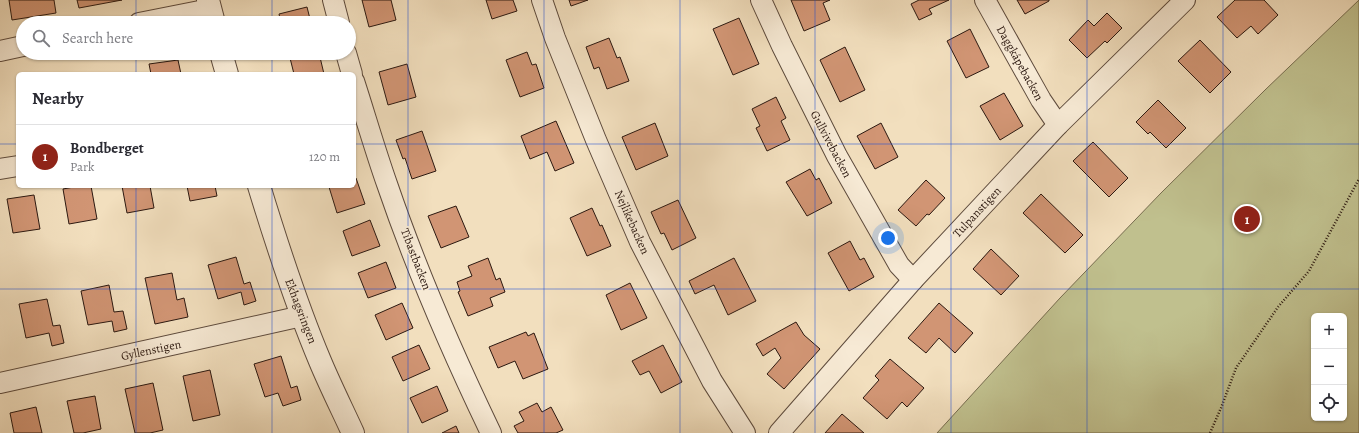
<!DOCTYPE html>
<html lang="en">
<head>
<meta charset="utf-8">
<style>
	:root { --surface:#fff; --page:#f2f2f3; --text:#2b2b33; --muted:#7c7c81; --line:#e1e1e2; --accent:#8f2418 }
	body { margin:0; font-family:Alegreya,serif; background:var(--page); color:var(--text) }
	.controls { position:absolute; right:12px; bottom:12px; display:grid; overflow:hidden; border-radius:6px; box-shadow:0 1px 3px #0004 }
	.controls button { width:36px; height:36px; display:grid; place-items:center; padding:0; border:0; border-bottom:1px solid var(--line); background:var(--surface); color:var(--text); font:20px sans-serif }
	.you { position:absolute; left:888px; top:238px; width:14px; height:14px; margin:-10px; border:3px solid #fff; border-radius:50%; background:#1a73e8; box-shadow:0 0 0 6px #1a73e833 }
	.badge { display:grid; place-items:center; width:26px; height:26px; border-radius:50%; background:var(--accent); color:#fff; font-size:13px; font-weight:700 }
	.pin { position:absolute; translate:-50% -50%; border:2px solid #fff; box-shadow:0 1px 4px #0006 }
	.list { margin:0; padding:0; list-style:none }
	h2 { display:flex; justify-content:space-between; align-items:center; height:52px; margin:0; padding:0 16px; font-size:17px }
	h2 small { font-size:13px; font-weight:400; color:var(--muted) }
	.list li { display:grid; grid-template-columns:26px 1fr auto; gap:12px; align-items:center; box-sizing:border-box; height:64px; padding:0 16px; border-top:1px solid var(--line) }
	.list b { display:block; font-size:15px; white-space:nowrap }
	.list p { margin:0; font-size:13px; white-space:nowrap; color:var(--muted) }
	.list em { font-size:13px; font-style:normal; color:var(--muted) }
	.icon { flex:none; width:22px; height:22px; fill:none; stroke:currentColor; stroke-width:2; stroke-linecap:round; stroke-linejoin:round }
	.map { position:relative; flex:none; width:1359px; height:433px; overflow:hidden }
	.search { position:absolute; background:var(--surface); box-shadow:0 1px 3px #0004; left:16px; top:16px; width:340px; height:44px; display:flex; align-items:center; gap:10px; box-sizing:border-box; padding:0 14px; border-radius:22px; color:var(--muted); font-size:15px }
	.panel { position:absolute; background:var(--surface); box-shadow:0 1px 3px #0004; left:16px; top:72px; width:340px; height:116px; border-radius:6px }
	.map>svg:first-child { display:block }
	.green { fill:#c0c08e; stroke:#766c4f; fill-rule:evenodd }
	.building { fill:#d19574; stroke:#2b1810 }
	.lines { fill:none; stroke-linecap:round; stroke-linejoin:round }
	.minor-casing { stroke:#5d4a3c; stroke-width:22 }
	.tertiary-casing { stroke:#5d4a3c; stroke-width:24 }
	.path { stroke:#2b1810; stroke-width:2.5; stroke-dasharray:1 2; stroke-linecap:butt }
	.minor { stroke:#f7ead5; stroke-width:20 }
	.tertiary { stroke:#f7ead5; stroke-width:22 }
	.grid { fill:none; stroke:#1d4ed8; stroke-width:1; stroke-opacity:0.55 }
	.labels { text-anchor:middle; stroke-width:3.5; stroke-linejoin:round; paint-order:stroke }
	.street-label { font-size:12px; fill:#2b1810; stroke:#f7ead5 }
</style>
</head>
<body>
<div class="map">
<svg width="1359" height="433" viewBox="0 0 1359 433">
	<rect width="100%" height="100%" fill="#f2dfbe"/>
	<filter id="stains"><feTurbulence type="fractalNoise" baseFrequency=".005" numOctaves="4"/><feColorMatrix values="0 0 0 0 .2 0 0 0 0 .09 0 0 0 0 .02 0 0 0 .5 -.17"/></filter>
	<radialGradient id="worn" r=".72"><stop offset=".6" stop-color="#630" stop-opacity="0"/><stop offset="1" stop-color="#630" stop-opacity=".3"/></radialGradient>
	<!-- green -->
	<path class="green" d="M 1359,0 L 1359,433 L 937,433 L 1060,298 L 1161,193 L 1265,90 ZM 1314,316 L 1344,316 L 1344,418 L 1314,418 Z"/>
	<!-- building -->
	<g class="building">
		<polygon points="9,0 54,0 56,13 12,20"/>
		<polygon points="77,0 122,0 79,8"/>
		<polygon points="362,0 391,0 396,20 369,27"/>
		<polygon points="486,0 513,0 517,11 492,19"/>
		<polygon points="569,0 588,0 571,6"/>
		<polygon points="791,0 830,0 823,3 830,20 804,31"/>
		<polygon points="919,0 949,0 929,9 932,14 919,20 911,4"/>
		<polygon points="1017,0 1049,0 1049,1 1025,14"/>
		<polygon points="1235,0 1264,0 1278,15 1258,34 1251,26 1237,38 1217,17"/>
		<polygon points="307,7 311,23 281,23 279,14"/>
		<polygon points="1107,13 1122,28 1107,43 1105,41 1087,58 1069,40 1088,20 1094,26"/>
		<polygon points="739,18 759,64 733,75 713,29"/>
		<polygon points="970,29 989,67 966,78 947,41"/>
		<polygon points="609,38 617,58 620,57 629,81 607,89 599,67 594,69 586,47"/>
		<polygon points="1200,40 1231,72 1210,93 1178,61"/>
		<polygon points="845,47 865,90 840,102 820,60"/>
		<polygon points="527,52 532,65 536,64 544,88 520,97 506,60"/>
		<polygon points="310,53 319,53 324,74 294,74 290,58"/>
		<polygon points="178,60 181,74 151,74 149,64"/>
		<polygon points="407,64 416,97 388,105 379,72"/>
		<polygon points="1004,93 1023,126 1000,140 980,106"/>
		<polygon points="776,97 786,118 781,121 790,140 767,151 756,128 760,126 752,109"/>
		<polygon points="1158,100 1186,128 1166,148 1150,132 1148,134 1136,122"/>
		<polygon points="556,121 574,163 555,171 547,152 530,159 521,136"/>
		<polygon points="655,123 668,156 636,170 622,137"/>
		<polygon points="881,123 898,157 875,169 857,136"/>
		<polygon points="422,131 436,171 412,179 405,158 403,159 396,140"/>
		<polygon points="1093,142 1128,178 1109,197 1073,161"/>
		<polygon points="810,169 816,180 819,178 832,203 807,216 786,182"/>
		<polygon points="356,178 365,204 337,213 329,187 354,186 354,179"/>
		<polygon points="926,180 945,198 929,215 927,214 916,226 898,210"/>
		<polygon points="79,186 91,186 97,219 69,224 63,189"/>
		<polygon points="122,186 150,186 154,208 127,213"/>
		<polygon points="187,186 215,186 217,196 190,201"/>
		<polygon points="1041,194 1083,235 1065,253 1023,213"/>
		<polygon points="34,195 40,229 13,233 7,199"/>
		<polygon points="678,200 696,238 672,250 664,233 661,234 651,212"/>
		<polygon points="456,206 469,237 441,248 428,216"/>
		<polygon points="592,208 600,226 602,225 611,246 587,256 570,218"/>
		<polygon points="370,220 380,246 352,256 343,231"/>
		<polygon points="850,241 860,260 864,258 874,277 849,291 828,253"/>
		<polygon points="991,249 1019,276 1001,295 973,269"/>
		<polygon points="236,257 244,284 250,282 256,301 244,305 241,292 218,299 208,265"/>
		<polygon points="488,258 496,280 500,278 505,292 490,298 493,306 468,316 458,292 460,291 457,282 472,276 468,266"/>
		<polygon points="734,258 756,301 728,315 714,285 695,294 689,281"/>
		<polygon points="386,262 396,288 368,298 358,273"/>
		<polygon points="172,273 177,300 184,298 188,317 155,324 145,278"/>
		<polygon points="630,283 647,318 621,330 606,295"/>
		<polygon points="109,285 114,312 123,311 127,329 114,332 112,321 88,325 81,291"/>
		<polygon points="47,299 53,326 60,325 64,343 52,346 49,333 26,338 19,304"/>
		<polygon points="402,303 413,328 386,340 375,315"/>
		<polygon points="939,303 973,333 955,353 939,338 926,353 908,338"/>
		<polygon points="796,322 804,335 820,349 784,389 767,374 781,358 775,348 763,356 756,344"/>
		<polygon points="526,332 528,336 534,333 548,369 523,379 515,361 498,368 489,347"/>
		<polygon points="419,345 430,369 403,381 392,357"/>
		<polygon points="663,345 682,382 661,393 649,371 640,375 632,361"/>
		<polygon points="281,356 291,388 297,386 301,400 283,406 278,393 265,397 254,364"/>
		<polygon points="890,359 924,388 907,407 902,402 887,419 863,398 879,380 875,376"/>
		<polygon points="210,370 220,415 193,421 183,376"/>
		<polygon points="153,383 163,430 150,433 135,433 125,389"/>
		<polygon points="437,386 448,411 422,423 410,398"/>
		<polygon points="95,396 101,429 83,433 74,433 67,401"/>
		<polygon points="537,403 542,412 551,407 563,430 556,433 518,433 514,426 524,421 519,412"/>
		<polygon points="36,407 42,433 14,433 10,413"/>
		<polygon points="842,414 864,433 825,433"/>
		<polygon points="456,426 459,433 442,433"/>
	</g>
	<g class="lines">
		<defs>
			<g id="minor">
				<polyline points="333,0 339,23"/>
				<polyline points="542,0 555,38 596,140 640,242 712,381 745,433"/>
				<polyline points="761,0 782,46 837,156 899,265 913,280"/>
				<polyline points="985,0 1041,100 1058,125"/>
				<polyline points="139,23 210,9"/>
				<polyline points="0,51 23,46"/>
				<polyline points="346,53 352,74"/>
				<path d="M 354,81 C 365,115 375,150 387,184 C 416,269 452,352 491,433"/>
				<polyline points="0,169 18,166"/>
				<polyline points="0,383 302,316"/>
				<polyline points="779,433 913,280 1058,125 1185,0"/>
			</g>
			<g id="tertiary">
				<polyline points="208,0 214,23"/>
				<polyline points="221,53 227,74"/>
				<path d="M 259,186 C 277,245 296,304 320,361 C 330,385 342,409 353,433"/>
			</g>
		</defs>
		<!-- minor casing -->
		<use href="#minor" class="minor-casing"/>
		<!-- tertiary casing -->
		<use href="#tertiary" class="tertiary-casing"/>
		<!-- path -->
		<polyline class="path" points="1210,433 1221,408 1236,368 1278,307 1309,271 1359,179"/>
		<!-- minor -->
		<use href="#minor" class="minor"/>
		<!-- tertiary -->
		<use href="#tertiary" class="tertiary"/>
	</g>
	<!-- grid -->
	<path class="grid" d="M 136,0 L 136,23M 272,0 L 272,23M 408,0 L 408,433M 544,0 L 544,433M 680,0 L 680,433M 815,0 L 815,433M 951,0 L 951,433M 1087,0 L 1087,433M 1223,0 L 1223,433M 136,53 L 136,74M 272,53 L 272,74M 0,144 L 18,144M 354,144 L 1359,144M 136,186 L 136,433M 272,186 L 272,433M 0,289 L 1359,289"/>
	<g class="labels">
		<!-- street labels -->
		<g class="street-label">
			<text transform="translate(1020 63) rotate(61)" y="4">Daggkåpebacken</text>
			<text transform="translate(831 144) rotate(62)" y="4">Gullvivebacken</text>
			<text transform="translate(977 212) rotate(-47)" y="4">Tulpanstigen</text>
			<text transform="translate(632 222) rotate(66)" y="4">Nejlikebacken</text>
			<text transform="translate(416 259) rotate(69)" y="4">Tibastbacken</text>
			<text transform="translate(301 311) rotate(69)" y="4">Ekhagsringen</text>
			<text transform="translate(151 350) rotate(-12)" y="4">Gyllenstigen</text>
		</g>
	</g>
	<rect width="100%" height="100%" filter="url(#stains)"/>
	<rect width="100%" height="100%" fill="url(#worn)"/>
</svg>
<div class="controls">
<button>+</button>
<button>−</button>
<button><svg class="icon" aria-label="locate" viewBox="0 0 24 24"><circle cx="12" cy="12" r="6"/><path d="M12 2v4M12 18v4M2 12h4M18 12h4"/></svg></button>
</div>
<div class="you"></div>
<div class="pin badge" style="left:1247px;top:219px">1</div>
<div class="search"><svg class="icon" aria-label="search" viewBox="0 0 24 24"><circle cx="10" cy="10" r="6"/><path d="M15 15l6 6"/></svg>Search here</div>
<section class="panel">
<h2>Nearby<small></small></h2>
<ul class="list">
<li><span class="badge">1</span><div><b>Bondberget</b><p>Park</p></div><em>120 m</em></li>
</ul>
</section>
</div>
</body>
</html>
